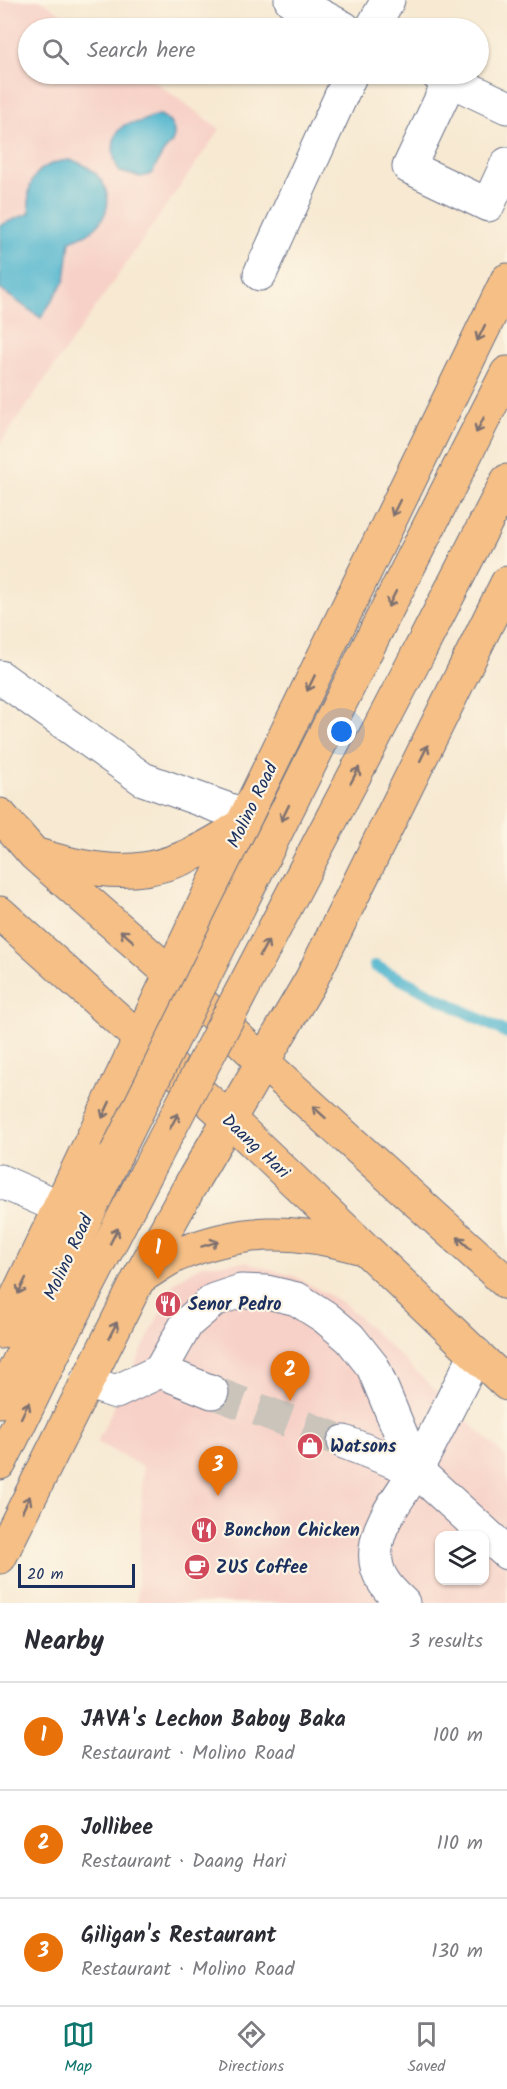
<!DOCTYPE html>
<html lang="en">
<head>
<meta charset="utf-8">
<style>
	:root { --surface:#fff; --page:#f2f2f3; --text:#2b2b33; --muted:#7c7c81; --line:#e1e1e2; --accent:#0f766e }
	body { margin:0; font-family:Kalam,sans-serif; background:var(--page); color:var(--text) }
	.controls { position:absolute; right:18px; bottom:18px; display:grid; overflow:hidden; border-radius:12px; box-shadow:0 2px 4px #0004 }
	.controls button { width:54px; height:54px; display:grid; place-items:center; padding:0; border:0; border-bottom:2px solid var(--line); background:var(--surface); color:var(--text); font:30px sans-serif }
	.scale { position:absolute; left:18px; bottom:15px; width:117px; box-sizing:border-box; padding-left:6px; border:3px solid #1b2f5e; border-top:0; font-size:16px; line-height:21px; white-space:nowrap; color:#1b2f5e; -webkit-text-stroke:4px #fcf5e5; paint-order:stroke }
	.you { position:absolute; left:342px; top:732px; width:21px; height:21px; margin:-15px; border:4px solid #fff; border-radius:50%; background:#1a73e8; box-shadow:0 0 0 9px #1a73e833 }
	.badge { display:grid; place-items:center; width:39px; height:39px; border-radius:50%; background:var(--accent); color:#fff; font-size:20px; font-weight:700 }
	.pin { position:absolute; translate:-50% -50px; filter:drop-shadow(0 2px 3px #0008) }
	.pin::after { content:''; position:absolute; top:32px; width:21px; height:18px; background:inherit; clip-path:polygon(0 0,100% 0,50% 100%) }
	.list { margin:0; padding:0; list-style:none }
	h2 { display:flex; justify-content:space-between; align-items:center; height:78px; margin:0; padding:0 24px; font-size:26px }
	h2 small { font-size:20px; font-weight:400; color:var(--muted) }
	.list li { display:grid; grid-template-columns:39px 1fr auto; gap:18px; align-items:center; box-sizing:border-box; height:108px; padding:0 24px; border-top:2px solid var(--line) }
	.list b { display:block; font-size:22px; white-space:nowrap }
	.list p { margin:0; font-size:20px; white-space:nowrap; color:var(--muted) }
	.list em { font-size:20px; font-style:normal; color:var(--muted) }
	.icon { flex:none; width:33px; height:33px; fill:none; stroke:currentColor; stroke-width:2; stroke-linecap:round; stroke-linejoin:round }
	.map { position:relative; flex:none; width:507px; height:1603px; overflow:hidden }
	.search { position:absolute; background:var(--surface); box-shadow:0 2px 4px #0004; left:18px; right:18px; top:18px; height:66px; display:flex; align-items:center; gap:15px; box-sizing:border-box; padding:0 21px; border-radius:33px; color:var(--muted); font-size:22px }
	.sheet { height:402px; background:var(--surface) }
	nav { display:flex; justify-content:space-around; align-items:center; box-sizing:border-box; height:84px; border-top:2px solid var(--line); background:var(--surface); font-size:16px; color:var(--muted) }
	nav a { display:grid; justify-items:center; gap:3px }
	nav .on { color:var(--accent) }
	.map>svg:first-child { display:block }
	.built { fill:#f7d1c7; fill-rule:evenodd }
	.water { fill:#51b6cf; stroke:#367296; stroke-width:1.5 }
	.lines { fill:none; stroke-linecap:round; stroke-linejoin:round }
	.stream { stroke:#51b6cf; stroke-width:12 }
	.minor-tunnel { stroke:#cbc4bb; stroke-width:33; stroke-dasharray:33 16; stroke-linecap:butt }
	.minor-casing { stroke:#687087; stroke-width:35 }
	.major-casing { stroke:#687087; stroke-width:35 }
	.minor { stroke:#fff; stroke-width:33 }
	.major { stroke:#f5bf86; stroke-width:33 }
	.major-bridge-casing { stroke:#687087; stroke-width:35; stroke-linecap:butt }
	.major-bridge { stroke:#f5bf86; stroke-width:33 }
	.oneway { stroke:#7d7070 }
	.labels { text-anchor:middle; stroke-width:4.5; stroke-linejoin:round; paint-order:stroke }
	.street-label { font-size:18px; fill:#1b2f5e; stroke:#fcf5e5 }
	.poi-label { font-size:18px; font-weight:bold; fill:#1b2f5e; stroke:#fcf5e5; text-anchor:start }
</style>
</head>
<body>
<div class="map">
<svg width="507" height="1603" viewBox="0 0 507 1603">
	<rect width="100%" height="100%" fill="#fcf5e5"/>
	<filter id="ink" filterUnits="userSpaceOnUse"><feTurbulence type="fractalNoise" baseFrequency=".0167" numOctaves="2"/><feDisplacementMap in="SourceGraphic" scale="12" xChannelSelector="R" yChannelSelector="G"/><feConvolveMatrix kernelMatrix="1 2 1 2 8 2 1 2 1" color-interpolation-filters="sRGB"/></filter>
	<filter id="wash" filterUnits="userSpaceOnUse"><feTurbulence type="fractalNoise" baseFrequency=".008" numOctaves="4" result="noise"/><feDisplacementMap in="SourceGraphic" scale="24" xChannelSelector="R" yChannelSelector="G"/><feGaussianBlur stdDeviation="1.35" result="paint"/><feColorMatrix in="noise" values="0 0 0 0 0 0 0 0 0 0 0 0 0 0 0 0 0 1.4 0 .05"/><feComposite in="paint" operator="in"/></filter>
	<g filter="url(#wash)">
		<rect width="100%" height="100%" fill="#f7e9d2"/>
		<!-- built -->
		<g class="built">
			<polygon points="0,0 42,0 82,28 28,28 28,74 144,74 220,129 0,444"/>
			<path d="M 245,1262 L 294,1276 L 345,1304 L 507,1458 L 507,1603 L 137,1603 L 143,1467 L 97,1442 L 175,1282 L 201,1265 ZM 440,1536 L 484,1536 L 484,1580 L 440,1580 Z"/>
		</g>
		<!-- water -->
		<g class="water">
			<path d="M 160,115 C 170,120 178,130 172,142 C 170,146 165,149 163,153 C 158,160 156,168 151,174 L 141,177 L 120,172 C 112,159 109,137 123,126 C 129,122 136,124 142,121 C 148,119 152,116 160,115 Z"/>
			<path d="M 70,160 C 102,167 122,201 95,228 C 88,235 79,237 70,241 L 65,280 L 41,318 L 0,289 L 0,225 L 30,213 C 24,181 37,163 70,160 Z"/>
		</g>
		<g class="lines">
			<!-- stream -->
			<polyline class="stream" points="375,966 507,1033"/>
		</g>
	</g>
	<g filter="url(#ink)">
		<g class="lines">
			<!-- minor-tunnel -->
			<polyline class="minor-tunnel" points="212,1392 344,1442"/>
			<defs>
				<g id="minor">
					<polyline points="291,0 344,28"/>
					<polyline points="372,28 388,0"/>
					<polyline points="437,74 507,107"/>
					<polyline points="450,80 409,167 488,205 507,164"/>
					<polyline points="260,274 351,74"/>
					<polyline points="0,677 143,779 246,816"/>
					<polyline points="0,1181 60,1207"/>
					<polyline points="160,1371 212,1392"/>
					<polyline points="86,1382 116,1392 160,1371 187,1323 214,1300 241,1291 267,1292 297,1299 325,1317 350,1338 373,1367 416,1470"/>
					<polyline points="344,1442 416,1470 507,1553"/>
					<path d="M 403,1603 C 386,1588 373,1572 376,1549 C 379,1518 403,1494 417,1468 C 438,1430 456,1392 476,1354"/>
				</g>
				<g id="major">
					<polyline points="377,629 507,373"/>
					<polyline points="419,652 507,481"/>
					<polyline points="0,815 34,854 171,974 263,1062 507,1283"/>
					<path d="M 41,856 C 124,882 171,874 242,825"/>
					<polyline points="0,913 229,1119 507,1384"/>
					<path d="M 139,1278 C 151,1271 163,1262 175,1256 C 241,1228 294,1228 362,1248"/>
					<polyline points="0,1332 246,816 507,280"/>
					<polyline points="0,1401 116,1154"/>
					<polyline points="0,1463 58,1344 147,1172"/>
					<polyline points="0,1557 139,1278 195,1177 311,980 507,583"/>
				</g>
			</defs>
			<!-- minor casing -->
			<use href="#minor" class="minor-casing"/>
			<!-- major casing -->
			<use href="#major" class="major-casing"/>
			<!-- minor -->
			<use href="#minor" class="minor"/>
			<!-- major -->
			<use href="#major" class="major"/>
			<defs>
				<g id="major-bridge">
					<polyline points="116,1154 377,629"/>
					<polyline points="147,1172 419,652"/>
				</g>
			</defs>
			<!-- major-bridge casing -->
			<use href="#major-bridge" class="major-bridge-casing"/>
			<!-- major-bridge -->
			<use href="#major-bridge" class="major-bridge"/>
		</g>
		<!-- one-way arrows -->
		<defs><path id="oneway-shaft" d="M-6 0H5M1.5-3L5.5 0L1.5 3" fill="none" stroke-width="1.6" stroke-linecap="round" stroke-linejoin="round" transform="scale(1.5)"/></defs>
		<g class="oneway">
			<use href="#oneway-shaft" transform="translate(481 333) rotate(116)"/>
			<use href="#oneway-shaft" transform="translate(480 425) rotate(117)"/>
			<use href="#oneway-shaft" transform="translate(396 508) rotate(116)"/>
			<use href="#oneway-shaft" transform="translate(392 599) rotate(117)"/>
			<use href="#oneway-shaft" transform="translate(311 683) rotate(116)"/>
			<use href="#oneway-shaft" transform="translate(424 753) rotate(-64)"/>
			<use href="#oneway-shaft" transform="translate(355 775) rotate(-62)"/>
			<use href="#oneway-shaft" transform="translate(285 813) rotate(116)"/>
			<use href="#oneway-shaft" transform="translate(127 936) rotate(-139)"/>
			<use href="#oneway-shaft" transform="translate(264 948) rotate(-62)"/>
			<use href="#oneway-shaft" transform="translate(106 1110) rotate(115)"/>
			<use href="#oneway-shaft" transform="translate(319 1112) rotate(-138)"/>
			<use href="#oneway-shaft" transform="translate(174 1121) rotate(-62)"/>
			<use href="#oneway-shaft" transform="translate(114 1236) rotate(-63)"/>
			<use href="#oneway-shaft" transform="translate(464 1243) rotate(-138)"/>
			<use href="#oneway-shaft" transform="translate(210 1244) rotate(-17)"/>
			<use href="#oneway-shaft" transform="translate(22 1286) rotate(116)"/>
			<use href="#oneway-shaft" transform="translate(113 1330) rotate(-63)"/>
			<use href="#oneway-shaft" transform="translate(25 1410) rotate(-64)"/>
			<use href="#oneway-shaft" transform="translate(26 1504) rotate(-64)"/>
		</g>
	</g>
	<!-- icons -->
	<defs>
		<symbol id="restaurant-disc" viewBox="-11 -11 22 22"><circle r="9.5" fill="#d1495b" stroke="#fcf5e5"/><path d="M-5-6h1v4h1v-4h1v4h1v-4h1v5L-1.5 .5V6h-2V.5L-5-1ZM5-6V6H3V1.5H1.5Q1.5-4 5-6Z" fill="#fff"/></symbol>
		<symbol id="shop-disc" viewBox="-11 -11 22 22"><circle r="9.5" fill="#d1495b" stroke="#fcf5e5"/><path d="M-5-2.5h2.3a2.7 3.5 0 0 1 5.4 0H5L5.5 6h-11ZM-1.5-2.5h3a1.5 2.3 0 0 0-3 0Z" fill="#fff"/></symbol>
		<symbol id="cafe-disc" viewBox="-11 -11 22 22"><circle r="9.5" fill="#d1495b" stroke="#fcf5e5"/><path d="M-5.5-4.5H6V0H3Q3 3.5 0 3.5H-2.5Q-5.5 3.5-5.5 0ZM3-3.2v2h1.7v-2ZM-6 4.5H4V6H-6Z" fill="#fff"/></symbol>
	</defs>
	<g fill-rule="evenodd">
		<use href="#restaurant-disc" x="153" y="1289" width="30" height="30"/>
		<use href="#shop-disc" x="295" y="1431" width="30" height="30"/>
		<use href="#restaurant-disc" x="189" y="1515" width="30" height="30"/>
		<use href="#cafe-disc" x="182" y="1552" width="30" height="30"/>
	</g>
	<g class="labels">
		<!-- street labels -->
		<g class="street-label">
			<text transform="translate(252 805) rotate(-64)" y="6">Molino Road</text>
			<text transform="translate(256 1146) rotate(43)" y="6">Daang Hari</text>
			<text transform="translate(68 1257) rotate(-65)" y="6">Molino Road</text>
		</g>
		<!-- poi labels -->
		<g class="poi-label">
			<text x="188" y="1310">Senor Pedro</text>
			<text x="330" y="1452">Watsons</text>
			<text x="224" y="1536">Bonchon Chicken</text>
			<text x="216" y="1573">ZUS Coffee</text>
		</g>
	</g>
</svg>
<div class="controls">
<button><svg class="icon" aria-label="layers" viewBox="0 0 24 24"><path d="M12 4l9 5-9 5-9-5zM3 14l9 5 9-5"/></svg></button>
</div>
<div class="scale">20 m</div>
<div class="you"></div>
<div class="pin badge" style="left:158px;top:1279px;background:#e8710a">1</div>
<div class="pin badge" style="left:290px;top:1401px;background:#e8710a">2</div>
<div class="pin badge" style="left:218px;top:1496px;background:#e8710a">3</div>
<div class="search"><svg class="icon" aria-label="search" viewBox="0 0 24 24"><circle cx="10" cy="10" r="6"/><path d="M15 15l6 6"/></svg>Search here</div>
</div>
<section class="sheet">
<h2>Nearby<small>3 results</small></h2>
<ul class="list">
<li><span class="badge" style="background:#e8710a">1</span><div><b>JAVA's Lechon Baboy Baka</b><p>Restaurant · Molino Road</p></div><em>100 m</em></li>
<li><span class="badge" style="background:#e8710a">2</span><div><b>Jollibee</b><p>Restaurant · Daang Hari</p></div><em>110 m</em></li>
<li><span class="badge" style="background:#e8710a">3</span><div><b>Giligan's Restaurant</b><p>Restaurant · Molino Road</p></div><em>130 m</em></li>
</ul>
</section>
<nav>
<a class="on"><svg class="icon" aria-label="map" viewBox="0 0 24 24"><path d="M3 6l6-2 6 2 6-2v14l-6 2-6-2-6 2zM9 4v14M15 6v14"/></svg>Map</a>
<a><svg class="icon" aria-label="directions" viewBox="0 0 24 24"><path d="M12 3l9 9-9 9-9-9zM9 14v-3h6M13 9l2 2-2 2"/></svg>Directions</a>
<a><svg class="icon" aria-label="saved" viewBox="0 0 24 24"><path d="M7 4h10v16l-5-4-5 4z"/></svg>Saved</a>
</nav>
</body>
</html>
